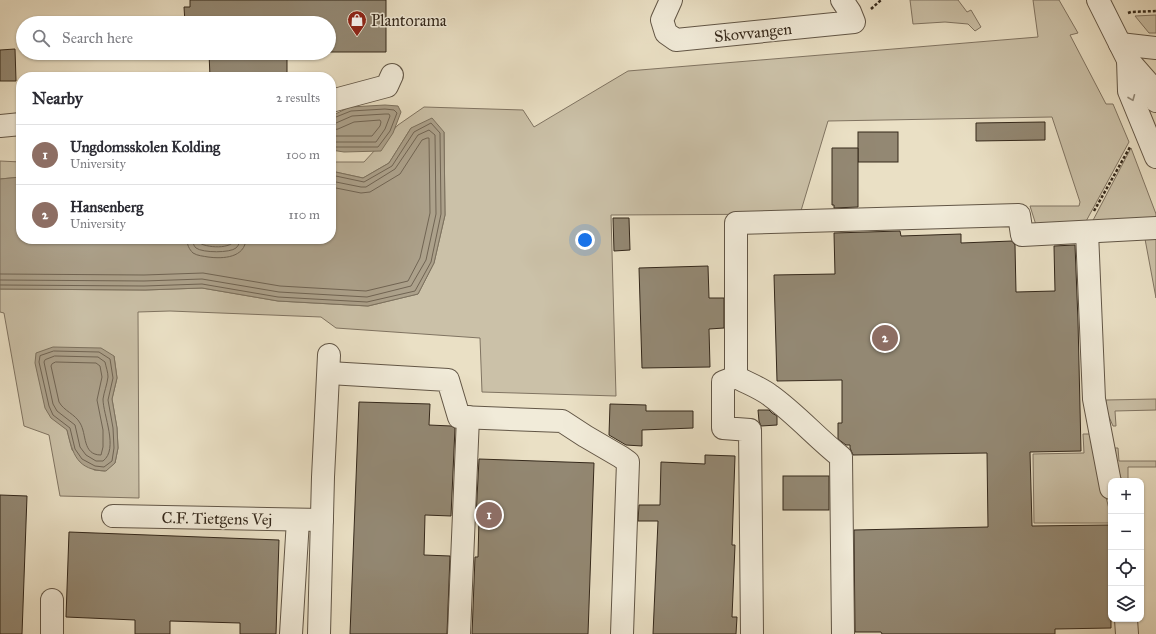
<!DOCTYPE html>
<html lang="en">
<head>
<meta charset="utf-8">
<style>
	:root { --surface:#fff; --page:#f2f2f3; --text:#2b2b33; --muted:#7c7c81; --line:#e1e1e2; --accent:#0f766e }
	body { margin:0; font-family:"IM FELL Great Primer",serif; background:var(--page); color:var(--text) }
	.controls { position:absolute; right:12px; bottom:12px; display:grid; overflow:hidden; border-radius:8px; box-shadow:0 1px 3px #0004 }
	.controls button { width:36px; height:36px; display:grid; place-items:center; padding:0; border:0; border-bottom:1px solid var(--line); background:var(--surface); color:var(--text); font:20px sans-serif }
	.you { position:absolute; left:585px; top:240px; width:14px; height:14px; margin:-10px; border:3px solid #fff; border-radius:50%; background:#1a73e8; box-shadow:0 0 0 6px #1a73e833 }
	.badge { display:grid; place-items:center; width:26px; height:26px; border-radius:50%; background:var(--accent); color:#fff; font-size:13px; font-weight:700 }
	.pin { position:absolute; translate:-50% -50%; border:2px solid #fff; box-shadow:0 1px 4px #0006 }
	.list { margin:0; padding:0; list-style:none }
	h2 { display:flex; justify-content:space-between; align-items:center; height:52px; margin:0; padding:0 16px; font-size:17px }
	h2 small { font-size:13px; font-weight:400; color:var(--muted) }
	.list li { display:grid; grid-template-columns:26px 1fr auto; gap:12px; align-items:center; box-sizing:border-box; height:60px; padding:0 16px; border-top:1px solid var(--line) }
	.list b { display:block; font-size:15px; white-space:nowrap }
	.list p { margin:0; font-size:13px; white-space:nowrap; color:var(--muted) }
	.list em { font-size:13px; font-style:normal; color:var(--muted) }
	.icon { flex:none; width:22px; height:22px; fill:none; stroke:currentColor; stroke-width:2; stroke-linecap:round; stroke-linejoin:round }
	.map { position:relative; flex:none; width:1156px; height:634px; overflow:hidden }
	.search { position:absolute; background:var(--surface); box-shadow:0 1px 3px #0004; left:16px; top:16px; width:320px; height:44px; display:flex; align-items:center; gap:10px; box-sizing:border-box; padding:0 14px; border-radius:22px; color:var(--muted); font-size:15px }
	.panel { position:absolute; background:var(--surface); box-shadow:0 1px 3px #0004; left:16px; top:72px; width:320px; height:172px; border-radius:16px }
	.map>svg:first-child { display:block }
	.green { fill:#cbc1a8; stroke:#807462; fill-rule:evenodd }
	.water { fill:#aca18b; stroke:#7c715e }
	.lines { fill:none; stroke-linecap:round; stroke-linejoin:round }
	.shore { stroke:#706453; stroke-width:1 }
	.building { fill:#938873; stroke:#34281b }
	.minor-casing { stroke:#625646; stroke-width:24 }
	.path { stroke:#34281b; stroke-width:2.5; stroke-dasharray:3 2; stroke-linecap:butt }
	.minor { stroke:#f1ebd9; stroke-width:22 }
	.oneway { stroke:#928a7a }
	.labels { text-anchor:middle; stroke-width:3; stroke-linejoin:round; paint-order:stroke }
	.poi-label { font-size:16px; fill:#34281b; stroke:#f1ebd9; text-anchor:start }
	.street-label { font-size:16px; fill:#34281b; stroke:#f1ebd9 }
</style>
</head>
<body>
<div class="map">
<svg width="1156" height="634" viewBox="0 0 1156 634">
	<rect width="100%" height="100%" fill="#eae0c5"/>
	<filter id="stains"><feTurbulence type="fractalNoise" baseFrequency=".005" numOctaves="4"/><feColorMatrix values="0 0 0 0 .2 0 0 0 0 .09 0 0 0 0 .02 0 0 0 .5 -.17"/></filter>
	<radialGradient id="worn" r=".72"><stop offset=".6" stop-color="#630" stop-opacity="0"/><stop offset="1" stop-color="#630" stop-opacity=".3"/></radialGradient>
	<!-- green -->
	<g class="green">
		<polygon points="910,0 958,0 967,12 971,10 981,27 975,31 968,24 945,22 913,24"/>
		<path d="M 1033,0 L 1059,0 L 1078,33 L 1070,35 L 1106,104 L 1113,104 L 1129,142 L 1084,225 L 1036,225 L 1030,206 L 1079,206 L 1080,202 L 1052,117 L 828,121 L 800,214 L 611,215 L 616,396 L 482,392 L 480,338 L 336,328 L 321,317 L 170,311 L 138,312 L 139,498 L 60,496 L 49,435 L 24,426 L 4,313 L 0,312 L 0,289 L 145,290 L 202,288 L 278,301 L 368,306 L 418,294 L 434,263 L 445,215 L 444,132 L 411,128 L 389,163 L 363,178 L 331,171 L 331,162 L 364,162 L 398,125 L 424,107 L 523,110 L 534,127 L 628,71 L 1038,37 ZM 114,356 L 117,378 L 112,399 L 117,428 L 118,448 L 115,463 L 105,471 L 94,470 L 72,450 L 67,430 Z"/>
		<polygon points="1156,15 1156,33 1149,33 1135,16"/>
		<polygon points="1131,148 1156,214 1156,218 1090,226"/>
		<polygon points="0,161 21,162 21,177 0,179"/>
		<polygon points="1156,238 1156,298 1145,239"/>
		<polygon points="1156,399 1156,410 1115,411 1116,426 1113,426 1106,410 1106,400"/>
		<polygon points="1083,434 1094,434 1098,468 1111,516 1111,523 1034,523 1033,454 1084,453"/>
		<polygon points="1114,448 1118,448 1119,461 1156,461 1156,467 1128,467 1128,481 1122,481 1116,463"/>
	</g>
	<!-- water -->
	<g class="water">
		<polygon points="385,105 398,106 401,112 393,133 381,151 344,152 331,150 331,116 350,107"/>
		<polygon points="432,118 444,132 445,215 434,263 418,294 368,306 278,301 202,288 145,290 0,289 0,179 21,177 21,239 187,239 218,243 242,239 331,239 331,171 363,178 389,163 411,128"/>
		<path d="M 53,347 L 101,348 L 114,356 L 117,378 L 112,399 L 117,428 L 118,448 L 115,463 L 106,471 C 77,470 73,455 67,430 L 51,418 L 45,408 L 35,363 L 36,353 Z"/>
	</g>
	<g class="lines">
		<!-- shore -->
		<g class="shore">
			<polyline points="331,119 351,111 385,109 394,110 397,113 390,131 378,147 331,147"/>
			<polyline points="331,124 336,123 352,116 385,114 389,114 390,116 385,129 376,142 331,142"/>
			<polyline points="331,130 338,129 354,122 380,120 381,122 380,126 372,136 331,136"/>
			<path d="M 187,239 C 187,245 189,249 193,253 C 198,256 203,256 208,257 C 223,259 245,258 246,239"/>
			<path d="M 193,239 C 193,242 193,245 196,248 C 203,253 230,253 236,248 C 239,245 240,242 240,239"/>
			<path d="M 198,239 L 198,242 C 205,248 233,250 235,239"/>
			<polyline points="0,274 144,275 203,273 280,286 366,291 408,281 420,258 430,213 429,138 427,138 422,140 400,174 370,192 361,193 331,187"/>
			<polyline points="0,280 144,281 202,279 279,292 367,297 411,286 426,260 436,214 435,135 429,130 418,135 395,169 366,187 361,187 331,181"/>
			<polyline points="0,285 144,286 202,284 278,297 367,302 415,291 431,262 441,214 440,133 431,123 414,132 392,166 364,182 331,175"/>
			<polygon points="54,351 99,352 110,359 113,378 108,400 113,428 114,448 112,461 104,467 95,466 82,459 75,449 70,428 53,415 49,406 39,362 40,356"/>
			<path d="M 55,356 L 98,357 L 105,362 C 106,367 108,372 108,377 C 107,385 104,392 103,399 C 103,415 119,449 103,461 L 96,461 L 86,455 L 80,447 L 75,425 L 57,411 L 53,404 L 44,362 L 45,360 Z"/>
			<path d="M 56,362 L 96,363 L 100,366 L 102,377 L 97,400 L 103,430 L 103,447 L 101,455 C 82,455 87,434 80,423 C 75,414 64,411 59,402 L 51,366 L 52,364 Z"/>
		</g>
	</g>
	<!-- building -->
	<g class="building">
		<polygon points="190,0 386,0 386,52 329,52 329,23 185,23 184,7 190,7"/>
		<polygon points="15,49 16,81 0,81 0,50"/>
		<polygon points="209,53 287,53 287,77 210,77"/>
		<polygon points="1045,122 1045,140 976,141 976,123"/>
		<rect x="858" y="132" width="40" height="30"/>
		<polygon points="832,148 858,148 858,207 834,208 834,205 832,205"/>
		<polygon points="613,218 629,218 630,250 614,251"/>
		<polygon points="900,231 901,236 961,234 961,243 1012,241 1015,245 1016,292 1055,291 1054,246 1075,245 1078,321 1081,451 1030,452 1032,526 1111,525 1111,628 1055,629 1055,634 882,634 881,632 855,632 854,530 988,527 987,453 853,455 850,448 850,445 846,445 838,439 838,423 842,423 842,380 777,381 774,275 835,274 834,233"/>
		<polygon points="708,266 709,298 724,298 724,328 709,329 710,367 642,368 639,268"/>
		<polygon points="359,402 430,404 429,425 451,426 455,428 451,516 425,515 424,555 450,556 447,634 350,634"/>
		<polygon points="610,404 646,405 646,411 693,411 693,428 642,430 642,446 626,445 609,435"/>
		<polygon points="758,410 769,410 772,413 777,416 777,425 761,426 759,421"/>
		<polygon points="705,455 735,456 732,545 735,545 732,617 737,617 736,634 653,634 658,521 638,521 639,505 660,505 661,462 705,464"/>
		<polygon points="479,459 594,463 588,634 472,634 475,557 478,557 479,518 476,517"/>
		<rect x="783" y="476" width="46" height="34"/>
		<polygon points="0,495 27,496 22,634 0,634"/>
		<polygon points="69,532 279,540 276,634 240,634 240,623 170,621 170,634 135,634 135,620 66,617"/>
	</g>
	<g class="lines">
		<defs>
			<g id="minor">
				<polyline points="671,0 662,20 666,33 676,40 854,22 850,12 842,0"/>
				<polyline points="1098,0 1128,60 1149,84 1156,101"/>
				<polyline points="1120,44 1156,48"/>
				<polyline points="1128,60 1129,91 1156,157"/>
				<polyline points="331,101 387,86 392,75"/>
				<polyline points="0,126 21,124"/>
				<polyline points="1087,232 1094,399 1111,488"/>
				<polyline points="329,373 448,380 459,417 562,421 585,436 621,457 628,462 622,634"/>
				<polyline points="736,377 723,382 723,428 750,430 752,634"/>
				<polyline points="113,516 322,520"/>
				<polyline points="1126,619 1127,634"/>
				<polyline points="52,634 52,600"/>
				<polyline points="291,634 298,520"/>
				<polyline points="319,634 323,477 329,355"/>
				<polyline points="459,634 468,417"/>
				<path d="M 843,634 L 841,457 C 817,438 796,414 771,396 C 761,388 747,383 736,377 L 736,223 L 1019,215 L 1022,235 L 1156,228"/>
			</g>
		</defs>
		<!-- minor casing -->
		<use href="#minor" class="minor-casing"/>
		<!-- path -->
		<g class="path">
			<polyline points="871,9 881,0"/>
			<polyline points="1128,13 1131,12 1156,11"/>
			<polyline points="1094,211 1130,147"/>
		</g>
		<!-- minor -->
		<use href="#minor" class="minor"/>
	</g>
	<!-- one-way arrows -->
	<defs><path id="oneway-chevron" d="M-2-3.5L2.5 0L-2 3.5" fill="none" stroke-width="1.6" stroke-linecap="round" stroke-linejoin="round"/></defs>
	<use class="oneway" href="#oneway-chevron" transform="translate(1132 98) rotate(68)"/>
	<!-- icons -->
	<defs>
		<symbol id="shop-pin" viewBox="-11 -11 22 30"><path d="M0 17L-7.5 6A9.5 9.5 0 1 1 7.5 6Z" fill="#8f2418" stroke="#f1ebd9"/><path d="M-5-2.5h2.3a2.7 3.5 0 0 1 5.4 0H5L5.5 6h-11ZM-1.5-2.5h3a1.5 2.3 0 0 0-3 0Z" fill="#fff"/></symbol>
	</defs>
	<g fill-rule="evenodd">
		<use href="#shop-pin" x="346" y="9" width="22" height="30"/>
	</g>
	<g class="labels">
		<!-- poi labels -->
		<g class="poi-label">
			<text x="371" y="26">Plantorama</text>
		</g>
		<!-- street labels -->
		<g class="street-label">
			<text transform="translate(753 32) rotate(-6)" y="6">Skovvangen</text>
			<text transform="translate(217 518) rotate(1)" y="6">C.F. Tietgens Vej</text>
		</g>
	</g>
	<rect width="100%" height="100%" filter="url(#stains)"/>
	<rect width="100%" height="100%" fill="url(#worn)"/>
</svg>
<div class="controls">
<button>+</button>
<button>−</button>
<button><svg class="icon" aria-label="locate" viewBox="0 0 24 24"><circle cx="12" cy="12" r="6"/><path d="M12 2v4M12 18v4M2 12h4M18 12h4"/></svg></button>
<button><svg class="icon" aria-label="layers" viewBox="0 0 24 24"><path d="M12 4l9 5-9 5-9-5zM3 14l9 5 9-5"/></svg></button>
</div>
<div class="you"></div>
<div class="pin badge" style="left:489px;top:515px;background:#8d6e63">1</div>
<div class="pin badge" style="left:885px;top:338px;background:#8d6e63">2</div>
<div class="search"><svg class="icon" aria-label="search" viewBox="0 0 24 24"><circle cx="10" cy="10" r="6"/><path d="M15 15l6 6"/></svg>Search here</div>
<section class="panel">
<h2>Nearby<small>2 results</small></h2>
<ul class="list">
<li><span class="badge" style="background:#8d6e63">1</span><div><b>Ungdomsskolen Kolding</b><p>University</p></div><em>100 m</em></li>
<li><span class="badge" style="background:#8d6e63">2</span><div><b>Hansenberg</b><p>University</p></div><em>110 m</em></li>
</ul>
</section>
</div>
</body>
</html>
